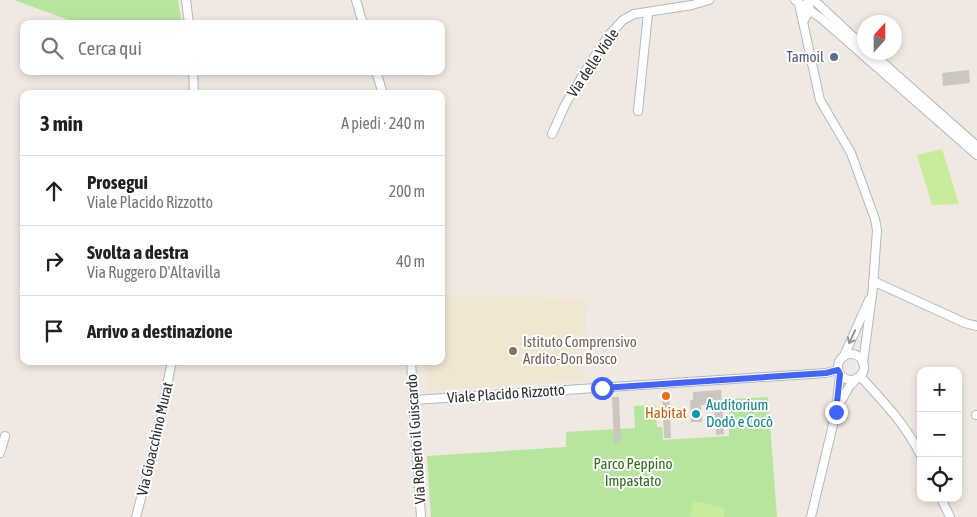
<!DOCTYPE html>
<html lang="it">
<head>
<meta charset="utf-8">
<style>
	:root { --surface:#fff; --page:#f6f6f6; --text:#202124; --muted:#757577; --line:#e0e0e0 }
	body { margin:0; font-family:"Asap Condensed",sans-serif; background:var(--page); color:var(--text) }
	.controls { position:absolute; right:15px; bottom:15px; display:grid; overflow:hidden; border-radius:10px; box-shadow:0 2px 8px #0003 }
	.controls button { width:45px; height:45px; display:grid; place-items:center; padding:0; border:0; border-bottom:1px solid var(--line); background:var(--surface); color:var(--text); font:25px sans-serif }
	.compass { position:absolute; left:857px; top:15px; width:45px; height:45px; border-radius:50%; background:var(--surface); box-shadow:0 2px 8px #0003; rotate:21deg }
	.stop { position:absolute; width:15px; height:15px; margin:-11px; border:4px solid #4264fb; border-radius:50%; background:#fff }
	.stop.end { background:#4264fb; border-color:#fff; box-shadow:0 1px 5px #0008 }
	.list { margin:0; padding:0; list-style:none }
	h2 { display:flex; justify-content:space-between; align-items:center; height:65px; margin:0; padding:0 20px; font-size:21px }
	h2 small { font-size:16px; font-weight:400; color:var(--muted) }
	.list li { display:grid; grid-template-columns:32px 1fr auto; gap:15px; align-items:center; box-sizing:border-box; height:70px; padding:0 20px; border-top:1px solid var(--line) }
	.list b { display:block; font-size:19px; white-space:nowrap }
	.list p { margin:0; font-size:16px; white-space:nowrap; color:var(--muted) }
	.list em { font-size:16px; font-style:normal; color:var(--muted) }
	.icon { flex:none; width:28px; height:28px; fill:none; stroke:currentColor; stroke-width:2; stroke-linecap:round; stroke-linejoin:round }
	.map { position:relative; flex:none; width:977px; height:517px; overflow:hidden }
	.search { position:absolute; background:var(--surface); box-shadow:0 2px 8px #0003; left:20px; top:20px; width:425px; height:55px; display:flex; align-items:center; gap:12px; box-sizing:border-box; padding:0 18px; border-radius:10px; color:var(--muted); font-size:19px }
	.panel { position:absolute; background:var(--surface); box-shadow:0 2px 8px #0003; left:20px; top:90px; width:425px; height:275px; border-radius:10px }
	.map>svg:first-child { display:block }
	.education { fill:#f0e6d1 }
	.green { fill:#b6e59e }
	.pitch { fill:#c9ec9a }
	.building { fill:#cbc7bf }
	.lines { fill:none; stroke-linecap:round; stroke-linejoin:round }
	.minor-casing { stroke:#b4b7c1; stroke-width:10 }
	.minor { stroke:#fff; stroke-width:8 }
	.oneway { stroke:#969696 }
	.route { stroke:#4264fb; stroke-width:6 }
	.service-dot { fill:#5c6f8a; stroke:#fff; stroke-width:2 }
	.education-dot { fill:#8d6e63; stroke:#fff; stroke-width:2 }
	.food-dot { fill:#e8710a; stroke:#fff; stroke-width:2 }
	.culture-dot { fill:#0f9aa8; stroke:#fff; stroke-width:2 }
	.labels { text-anchor:middle; stroke-width:4; stroke-linejoin:round; paint-order:stroke }
	.service-label { font-size:15px; fill:#4e5e75; stroke:#fff; text-anchor:end }
	.street-label { font-size:15px; fill:#2e2e2e; stroke:#fff }
	.education-label { font-size:15px; fill:#785e54; stroke:#fff; text-anchor:start }
	.culture-label { font-size:15px; fill:#0d838f; stroke:#fff; text-anchor:start }
	.food-label { font-size:15px; fill:#c56008; stroke:#fff }
	.park-label { font-size:15px; fill:#2c6e1b; stroke:#fff }
</style>
</head>
<body>
<div class="map">
<svg width="977" height="517" viewBox="0 0 977 517">
	<rect width="100%" height="100%" fill="#efe9e1"/>
	<!-- education -->
	<polygon class="education" points="441,295 521,296 587,300 583,380 428,391 426,361 441,361"/>
	<!-- green -->
	<g class="green">
		<polygon points="14,0 178,0 182,24 80,24"/>
		<polygon points="768,397 777,517 431,517 427,456 566,447 566,432 635,428 634,406 655,405 657,427 662,427 663,440 729,436 729,399"/>
	</g>
	<!-- pitch -->
	<g class="pitch">
		<polygon points="942,149 959,204 932,205 917,155"/>
		<polygon points="694,501 725,508 724,517 690,517"/>
	</g>
	<!-- building -->
	<g class="building">
		<polygon points="969,70 970,83 943,86 942,73"/>
		<polygon points="721,390 724,434 716,435 714,405 701,405 702,422 691,422 690,400 693,400 693,392"/>
		<polygon points="662,393 669,393 671,438 664,438"/>
		<polygon points="612,397 619,397 621,443 614,443"/>
	</g>
	<g class="lines">
		<defs>
			<g id="minor">
				<polyline points="186,0 189,24"/>
				<polyline points="356,0 363,24"/>
				<polyline points="795,0 822,19 977,155"/>
				<polyline points="814,0 864,47"/>
				<polyline points="799,4 803,22 810,10 808,0"/>
				<polyline points="803,22 820,100 851,153 875,219 877,230 873,287 863,363"/>
				<polyline points="871,52 977,146"/>
				<polyline points="193,71 194,94"/>
				<polyline points="376,71 383,94"/>
				<polyline points="638,111 648,13"/>
				<polyline points="552,134 565,105 589,65 609,35 623,20 634,14 692,5 709,0"/>
				<polyline points="873,281 965,323 977,326"/>
				<circle cx="851" cy="367" r="13"/>
				<polyline points="844,356 869,300"/>
				<polyline points="411,361 421,517"/>
				<path d="M 860,376 C 883,401 906,425 921,456"/>
				<polyline points="414,400 826,373 838,370"/>
				<polyline points="840,403 849,387 857,378"/>
				<polyline points="976,415 977,415"/>
				<polyline points="0,453 5,436"/>
				<polyline points="941,498 950,517"/>
				<polyline points="136,517 153,453 172,361"/>
				<polyline points="811,517 836,412 840,374"/>
			</g>
		</defs>
		<!-- minor casing -->
		<use href="#minor" class="minor-casing"/>
		<!-- minor -->
		<use href="#minor" class="minor"/>
	</g>
	<!-- one-way arrows -->
	<defs><path id="oneway-shaft" d="M-6 0H5M1.5-3L5.5 0L1.5 3" fill="none" stroke-width="1.6" stroke-linecap="round" stroke-linejoin="round" transform="scale(1.25)"/></defs>
	<use class="oneway" href="#oneway-shaft" transform="translate(852 337) rotate(115)"/>
	<g class="lines">
		<!-- route -->
		<polyline class="route" points="602,388 826,373 838,370 840,374 836,412"/>
	</g>
	<!-- markers -->
	<circle class="service-dot" cx="834" cy="57" r="5"/>
	<circle class="education-dot" cx="513" cy="351" r="5"/>
	<circle class="food-dot" cx="666" cy="396" r="5"/>
	<circle class="culture-dot" cx="696" cy="414" r="5"/>
	<g class="labels">
		<!-- service labels -->
		<g class="service-label">
			<text x="824" y="62">Tamoil</text>
		</g>
		<!-- street labels -->
		<g class="street-label">
			<text transform="translate(593 63) rotate(-56)" y="5">Via delle Viole</text>
			<text transform="translate(506 394) rotate(-4)" y="5">Viale Placido Rizzotto</text>
			<text transform="translate(155 439) rotate(-77)" y="5">Via Gioacchino Murat</text>
			<text transform="translate(416 439) rotate(-94)" y="5">Via Roberto il Guiscardo</text>
		</g>
		<!-- education labels -->
		<g class="education-label">
			<text x="523" y="347">Istituto Comprensivo<tspan x="523" dy="17">Ardito-Don Bosco</tspan></text>
		</g>
		<!-- culture labels -->
		<g class="culture-label">
			<text x="706" y="410">Auditorium<tspan x="706" dy="17">Dodò e Cocò</tspan></text>
		</g>
		<!-- food labels -->
		<g class="food-label">
			<text x="666" y="418">Habitat</text>
		</g>
		<!-- park labels -->
		<g class="park-label">
			<text x="633" y="469">Parco Peppino<tspan x="633" dy="17">Impastato</tspan></text>
		</g>
	</g>
</svg>
<div class="controls">
<button>+</button>
<button>−</button>
<button><svg class="icon" aria-label="locate" viewBox="0 0 24 24"><circle cx="12" cy="12" r="6"/><path d="M12 2v4M12 18v4M2 12h4M18 12h4"/></svg></button>
</div>
<svg class="compass" viewBox="-18 -18 36 36"><path d="M0-13l5 13h-10z" fill="#e53935"/><path d="M0 13l5-13h-10z" fill="#757577"/></svg>
<div class="stop" style="left:602px;top:388px"></div>
<div class="stop end" style="left:836px;top:412px"></div>
<div class="search"><svg class="icon" aria-label="search" viewBox="0 0 24 24"><circle cx="10" cy="10" r="6"/><path d="M15 15l6 6"/></svg>Cerca qui</div>
<section class="panel">
<h2>3 min<small>A piedi · 240 m</small></h2>
<ul class="list">
<li><svg class="icon" aria-label="ahead" viewBox="0 0 24 24"><path d="M12 20V5M6 11l6-6 6 6"/></svg><div><b>Prosegui</b><p>Viale Placido Rizzotto</p></div><em>200 m</em></li>
<li><svg class="icon" aria-label="right" viewBox="0 0 24 24"><path d="M7 20v-9h11M14 6l5 5-5 5"/></svg><div><b>Svolta a destra</b><p>Via Ruggero D'Altavilla</p></div><em>40 m</em></li>
<li><svg class="icon" aria-label="arrive" viewBox="0 0 24 24"><path d="M6 21V4h12l-3 4 3 4H6"/></svg><div><b>Arrivo a destinazione</b></div></li>
</ul>
</section>
</div>
</body>
</html>
